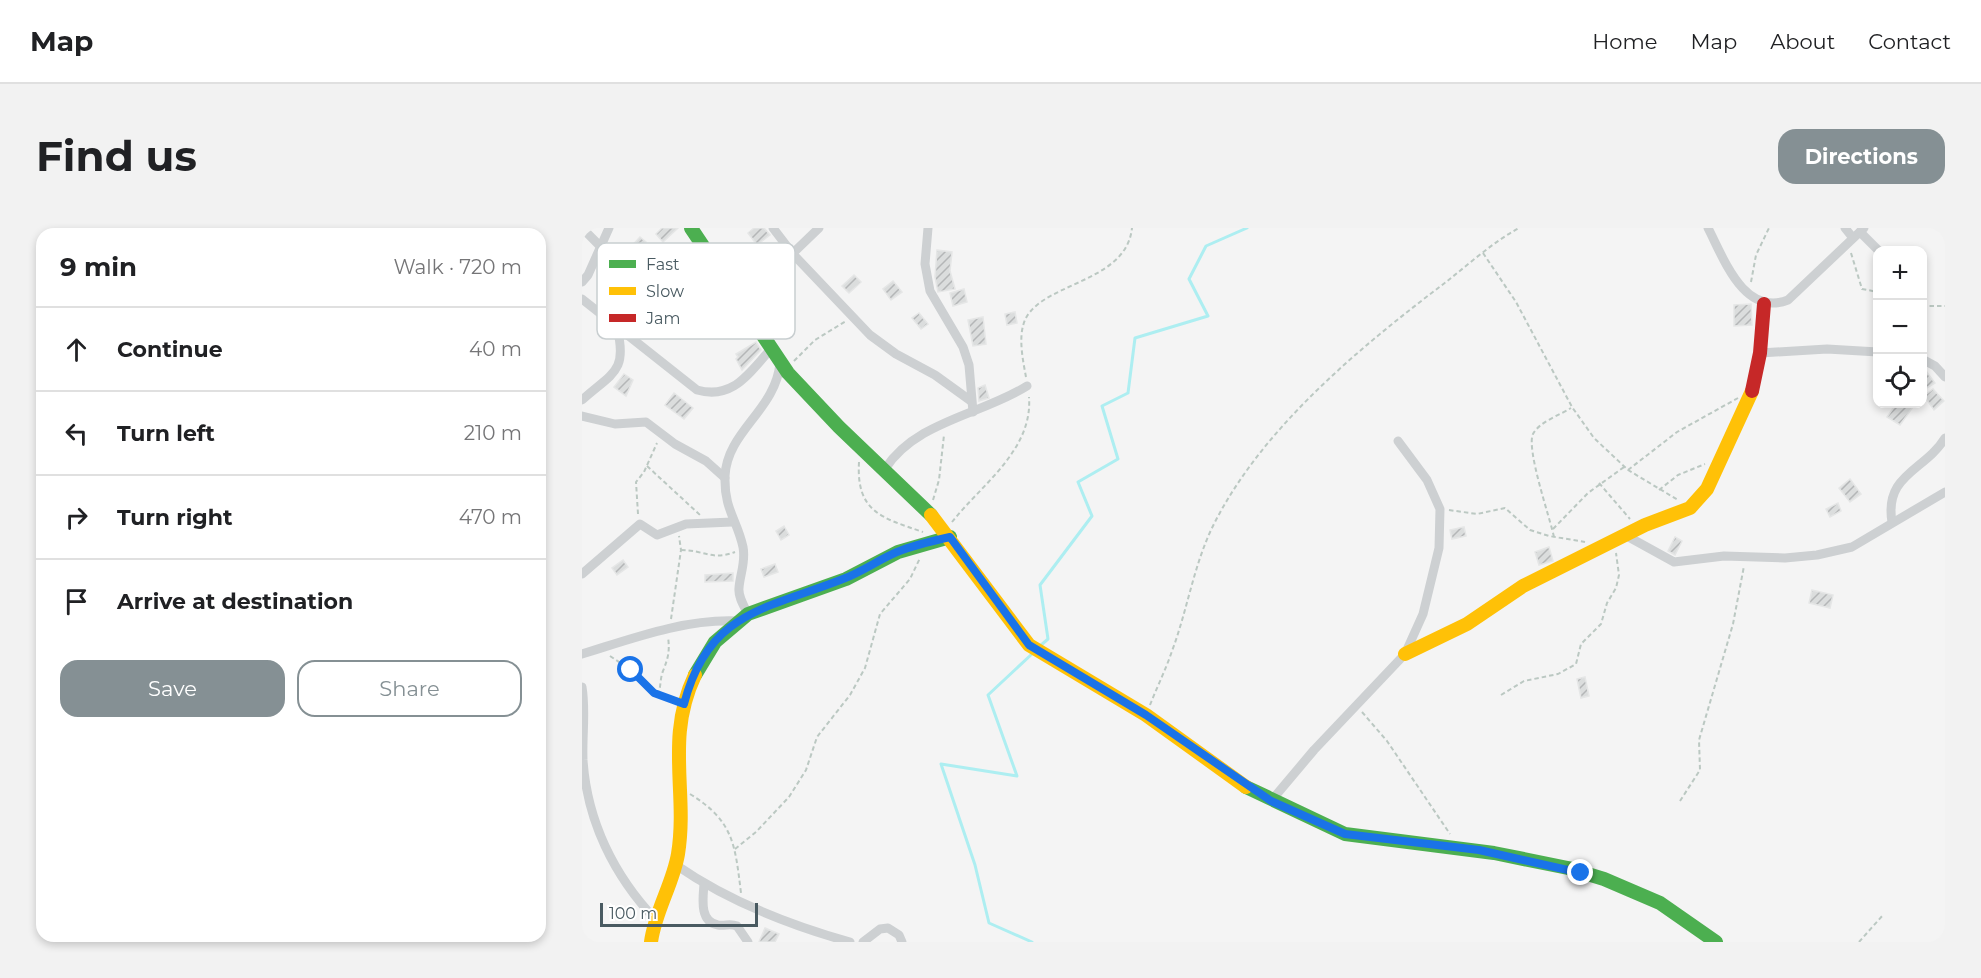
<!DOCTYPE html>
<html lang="en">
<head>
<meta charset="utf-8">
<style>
	:root { --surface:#fff; --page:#f2f2f2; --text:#202124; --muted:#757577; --line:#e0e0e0; --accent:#859094 }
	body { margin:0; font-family:Montserrat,sans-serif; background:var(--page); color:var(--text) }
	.controls { position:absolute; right:18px; top:18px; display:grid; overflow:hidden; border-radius:12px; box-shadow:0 3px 9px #0003 }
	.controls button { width:54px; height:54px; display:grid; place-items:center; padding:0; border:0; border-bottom:2px solid var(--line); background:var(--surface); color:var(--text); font:30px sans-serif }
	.scale { position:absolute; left:18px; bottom:15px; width:158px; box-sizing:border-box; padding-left:6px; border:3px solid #495a61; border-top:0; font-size:16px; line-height:21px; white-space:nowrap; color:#495a61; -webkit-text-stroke:4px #fff; paint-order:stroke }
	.stop { position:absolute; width:18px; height:18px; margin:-14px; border:4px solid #1a73e8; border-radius:50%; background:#fff }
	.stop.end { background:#1a73e8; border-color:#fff; box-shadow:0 2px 6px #0008 }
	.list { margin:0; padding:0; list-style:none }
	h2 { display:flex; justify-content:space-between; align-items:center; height:78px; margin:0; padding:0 24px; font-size:26px }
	h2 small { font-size:20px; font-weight:400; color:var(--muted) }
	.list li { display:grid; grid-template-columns:39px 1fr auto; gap:18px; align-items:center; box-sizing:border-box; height:84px; padding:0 24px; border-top:2px solid var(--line) }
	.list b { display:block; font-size:22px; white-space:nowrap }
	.list em { font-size:20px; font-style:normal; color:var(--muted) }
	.actions { display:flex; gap:12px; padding:18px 24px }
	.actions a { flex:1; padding:14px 0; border:2px solid var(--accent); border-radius:18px; text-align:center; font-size:21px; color:var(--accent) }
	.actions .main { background:var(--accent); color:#fff }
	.icon { flex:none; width:33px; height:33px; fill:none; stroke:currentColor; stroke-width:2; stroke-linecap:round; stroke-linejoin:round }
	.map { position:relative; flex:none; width:1363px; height:714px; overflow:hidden; border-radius:18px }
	header { display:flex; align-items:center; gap:36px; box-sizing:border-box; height:84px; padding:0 30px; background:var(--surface); border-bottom:2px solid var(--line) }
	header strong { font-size:28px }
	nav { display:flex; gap:33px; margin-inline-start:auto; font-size:21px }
	.intro { display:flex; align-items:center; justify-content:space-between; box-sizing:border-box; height:144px; padding:0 36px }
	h1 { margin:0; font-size:42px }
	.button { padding:15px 27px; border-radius:18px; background:var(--accent); color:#fff; font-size:21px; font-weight:700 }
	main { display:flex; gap:36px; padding:0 36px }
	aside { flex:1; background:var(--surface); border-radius:18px; box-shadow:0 3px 9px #0003 }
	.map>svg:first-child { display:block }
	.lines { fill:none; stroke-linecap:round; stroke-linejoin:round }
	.stream { stroke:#adeef1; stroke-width:3 }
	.building { fill:url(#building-hatch); stroke:#e5e6e6; stroke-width:1.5 }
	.path { stroke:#bbc8c2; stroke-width:2; stroke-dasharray:4.5 3; stroke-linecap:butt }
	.street { stroke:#cdd0d2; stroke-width:9 }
	.fast { stroke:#4caf50; stroke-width:14 }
	.slow { stroke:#ffc107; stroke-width:14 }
	.jam { stroke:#c62828; stroke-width:14 }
	.route { stroke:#1a73e8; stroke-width:8 }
	.key { fill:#fff; stroke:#c8ced0; stroke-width:1.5 }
	.key-label { font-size:16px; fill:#495a61 }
</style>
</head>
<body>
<header>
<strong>Map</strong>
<nav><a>Home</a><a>Map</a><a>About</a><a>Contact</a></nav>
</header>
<div class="intro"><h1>Find us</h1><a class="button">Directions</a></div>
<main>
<aside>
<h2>9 min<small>Walk · 720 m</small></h2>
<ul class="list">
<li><svg class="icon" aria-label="ahead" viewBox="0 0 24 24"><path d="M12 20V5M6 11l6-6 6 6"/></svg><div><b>Continue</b></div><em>40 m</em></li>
<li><svg class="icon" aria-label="left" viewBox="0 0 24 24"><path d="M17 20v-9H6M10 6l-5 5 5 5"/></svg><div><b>Turn left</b></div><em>210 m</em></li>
<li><svg class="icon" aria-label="right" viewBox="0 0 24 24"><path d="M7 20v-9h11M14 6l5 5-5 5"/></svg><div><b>Turn right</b></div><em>470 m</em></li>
<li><svg class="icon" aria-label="arrive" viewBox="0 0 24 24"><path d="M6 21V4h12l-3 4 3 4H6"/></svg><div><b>Arrive at destination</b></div></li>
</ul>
<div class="actions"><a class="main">Save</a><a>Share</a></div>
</aside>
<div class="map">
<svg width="1363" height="714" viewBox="0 0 1363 714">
	<defs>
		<pattern id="building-hatch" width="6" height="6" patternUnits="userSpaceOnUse" patternTransform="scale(1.5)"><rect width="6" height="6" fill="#dbdddd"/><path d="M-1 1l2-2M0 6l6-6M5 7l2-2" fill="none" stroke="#b4b6b7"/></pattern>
	</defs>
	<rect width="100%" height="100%" fill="#f4f4f4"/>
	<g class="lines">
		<!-- stream -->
		<g class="stream">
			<polyline points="458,418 466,411 458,357 510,288 496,254 536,231 520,178 546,165 553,110 626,88 607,51 624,18 665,0"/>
			<polyline points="450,714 407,695 393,637 359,536 435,548 406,467 451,425"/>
		</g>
	</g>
	<!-- building -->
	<g class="building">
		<polygon points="80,0 96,0 81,14 74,6"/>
		<polygon points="172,0 182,0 188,7 175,17 166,5"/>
		<polygon points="58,9 64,14 58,20 69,30 62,37 52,28 38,44 28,35 38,23 42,26"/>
		<polygon points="355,22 370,24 368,43 373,61 356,64 353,49"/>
		<polygon points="272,47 279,54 267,65 260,58"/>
		<polygon points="311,53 320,64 309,72 301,61"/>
		<polygon points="382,61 385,74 371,78 368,65"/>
		<polygon points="1169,76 1170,97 1152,98 1152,77"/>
		<polygon points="433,84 435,95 425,97 423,86"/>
		<polygon points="337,85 346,96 339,101 330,90"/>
		<polygon points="401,89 404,116 391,118 386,92"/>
		<polygon points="174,114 179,122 160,142 154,131 156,129 154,126"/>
		<polygon points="1341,139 1353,155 1343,161 1341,157"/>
		<polygon points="42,146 51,152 44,168 32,159"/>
		<polygon points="403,157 407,170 397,173 396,160"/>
		<polygon points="1351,161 1362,173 1352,182 1342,168"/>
		<polygon points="92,165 111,180 102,191 83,177"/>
		<polygon points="1314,176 1333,176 1318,197 1305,189"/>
		<polygon points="1268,251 1279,266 1268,274 1257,260"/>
		<polygon points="1256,275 1259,283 1248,289 1244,281"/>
		<polygon points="202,298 207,307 199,312 194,303"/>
		<polygon points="882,299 884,308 870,311 868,302"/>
		<polygon points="1093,309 1100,313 1093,327 1086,323"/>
		<polygon points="967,319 971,333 957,337 953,324"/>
		<polygon points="41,332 46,339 35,347 30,340"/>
		<polygon points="193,336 196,344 182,349 179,341"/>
		<polygon points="151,345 151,353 123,354 123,347"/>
		<polygon points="1230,362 1251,367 1248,380 1227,375"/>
		<polygon points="1003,449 1007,468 999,470 995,451"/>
		<polygon points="183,700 197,706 193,714 177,714"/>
	</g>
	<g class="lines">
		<!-- path -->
		<g class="path">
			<polyline points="901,25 934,74 990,179 1012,210 1046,242 1096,272"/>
			<polyline points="1269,25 1280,61 1296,64"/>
			<polyline points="1169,54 1174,27 1187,0"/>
			<polyline points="1340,78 1363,78"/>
			<polyline points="212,133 233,112 264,93"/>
			<path d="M 444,149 C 441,133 437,113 441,98 C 451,54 544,58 550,0"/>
			<path d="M 277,234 C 274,284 300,290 341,304"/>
			<polyline points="65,238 118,287"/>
			<polyline points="1046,242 1095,204 1156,170"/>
			<polyline points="1017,255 1048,291"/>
			<polyline points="1077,262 1096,247 1123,236"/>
			<polyline points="351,272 357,252 362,207"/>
			<polyline points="867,282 895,286 923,280 948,302 967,308 1003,314"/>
			<polyline points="56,286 54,254 62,244 75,215"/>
			<path d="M 370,294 C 399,257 451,222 447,169"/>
			<polyline points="971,301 1006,265 1042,239"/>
			<path d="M 972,309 C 968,290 944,221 951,206 C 957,194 978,187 989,180"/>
			<path d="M 99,322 C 122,322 130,333 153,324"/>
			<polyline points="89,391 99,322 97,308"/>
			<polyline points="28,428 49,442 72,465 91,473"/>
			<path d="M 76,467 C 79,459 78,450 81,443 C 86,430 88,424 86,409"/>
			<polyline points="919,467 942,453 976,446 994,436 999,416 1019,396 1025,375 1034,360 1037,347 1034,325"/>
			<path d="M 568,477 C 575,459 584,441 590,423 C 605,383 611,341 629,302 C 677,202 777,120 864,54 C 887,36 911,14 937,0"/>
			<polyline points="780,484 805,513 868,606"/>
			<path d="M 108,566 C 152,593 153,617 159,665"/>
			<polyline points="1098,573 1118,542 1117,512 1151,396 1162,338"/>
			<polyline points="153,621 174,604 207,569 224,542 235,509 268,467 283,440 298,386 328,351 338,330"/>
			<polyline points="1277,714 1301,687"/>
		</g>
		<!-- street -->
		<g class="street">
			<polyline points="0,0 19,19"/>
			<polyline points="346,0 343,36 348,63 381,119 387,137 391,184"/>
			<path d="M 1126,0 C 1142,31 1162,89 1206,72 L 1282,0"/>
			<polyline points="1263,0 1271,10"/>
			<polyline points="1278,4 1296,22"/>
			<polyline points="209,24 288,107 314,126 353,147 389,173"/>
			<polyline points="210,26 237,0"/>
			<polyline points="0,54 6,47 27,0"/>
			<path d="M 0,71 L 115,162 C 151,172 166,146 189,121"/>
			<polyline points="163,78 208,29 207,21 191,0"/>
			<polyline points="1178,125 1245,121 1296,124"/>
			<polyline points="1340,131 1353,138 1363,149"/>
			<path d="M 0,172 C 30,145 46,144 35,100"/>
			<polyline points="0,188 33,196 64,194 93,216 124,233 143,250"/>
			<path d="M 303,241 C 334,193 399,187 445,158"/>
			<path d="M 1310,294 C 1302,246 1343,243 1363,210"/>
			<polyline points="1043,307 1092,334 1142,328 1203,330 1235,327 1270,319 1363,264"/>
			<polyline points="0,346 58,296 75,307 104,296 150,294"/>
			<path d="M 166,386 C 162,378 156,369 157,360 C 158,346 164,334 161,319 C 155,291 142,282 143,248 C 145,203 194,182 198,135"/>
			<path d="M 0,426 C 49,411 102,391 154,393"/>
			<path d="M 0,459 C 4,483 0,507 1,532 C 5,593 32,648 74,692"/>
			<polyline points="689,573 732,522 823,426 841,386 857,320 858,281 845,252 816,213"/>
			<path d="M 94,637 C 146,673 207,697 268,714"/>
			<path d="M 122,656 C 121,670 117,694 136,697 C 144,698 148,695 155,698 L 166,714"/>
			<polyline points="281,714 298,701 306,700 317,707 320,714"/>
		</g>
		<!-- fast -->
		<g class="fast">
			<polyline points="109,0 206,145 257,199 349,287"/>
			<polyline points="113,447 133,414 166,386 264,351 316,324 368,309"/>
			<polyline points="664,559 763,606 912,625 986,640 1022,651 1078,675 1134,714"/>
		</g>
		<!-- slow -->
		<g class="slow">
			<polyline points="349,287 447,417 564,487 664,559"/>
			<polyline points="823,426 885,396 941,358 1063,297 1108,280 1125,261 1170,163"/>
			<path d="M 69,714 C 73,683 91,656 96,626 C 106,564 83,510 113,447"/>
		</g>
		<!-- jam -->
		<polyline class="jam" points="1170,163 1178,125 1182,76"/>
	</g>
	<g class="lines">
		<!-- route -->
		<path class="route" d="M 49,442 L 72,465 L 102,476 C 126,383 185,381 261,351 C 280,344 296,332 315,324 C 332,317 350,313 368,309 L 447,417 L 564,487 L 689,573 L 763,606 L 897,622 L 999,645"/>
	</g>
	<!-- legend -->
	<rect x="15" y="15" width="198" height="96" rx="9" class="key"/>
	<rect x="27" y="32" width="27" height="8" fill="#4caf50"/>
	<rect x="27" y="59" width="27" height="8" fill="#ffc107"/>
	<rect x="27" y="86" width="27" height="8" fill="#c62828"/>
	<g class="key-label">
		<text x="64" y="42">Fast</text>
		<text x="64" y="69">Slow</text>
		<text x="64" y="96">Jam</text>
	</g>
</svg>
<div class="controls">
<button>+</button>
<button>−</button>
<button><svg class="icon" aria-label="locate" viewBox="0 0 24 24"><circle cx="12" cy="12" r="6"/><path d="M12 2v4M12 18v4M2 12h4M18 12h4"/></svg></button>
</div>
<div class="scale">100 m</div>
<div class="stop" style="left:49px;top:442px"></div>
<div class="stop end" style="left:999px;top:645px"></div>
</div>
</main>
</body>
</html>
